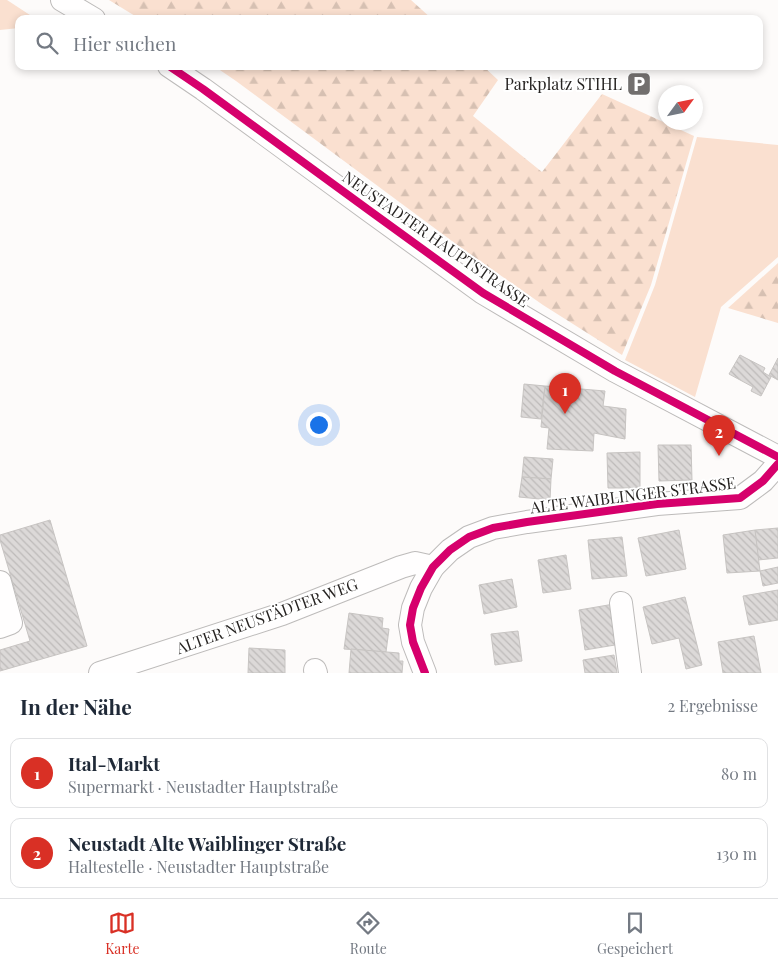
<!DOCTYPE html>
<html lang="de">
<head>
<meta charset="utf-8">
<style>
	:root { --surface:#fff; --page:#f2f2f3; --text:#1f2937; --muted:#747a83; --line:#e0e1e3; --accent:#d93025 }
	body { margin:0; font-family:"Playfair Display",serif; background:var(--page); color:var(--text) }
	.compass { position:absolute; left:658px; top:85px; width:45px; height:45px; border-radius:50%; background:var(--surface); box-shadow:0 2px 8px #0003; rotate:57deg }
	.you { position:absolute; left:318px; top:424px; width:18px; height:18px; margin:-12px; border:4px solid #fff; border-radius:50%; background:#1a73e8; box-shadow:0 0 0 8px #1a73e833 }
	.badge { display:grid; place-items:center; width:32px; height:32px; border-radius:50%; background:var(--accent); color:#fff; font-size:16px; font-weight:700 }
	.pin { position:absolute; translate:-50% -41px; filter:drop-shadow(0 1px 2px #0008) }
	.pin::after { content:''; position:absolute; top:26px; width:18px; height:15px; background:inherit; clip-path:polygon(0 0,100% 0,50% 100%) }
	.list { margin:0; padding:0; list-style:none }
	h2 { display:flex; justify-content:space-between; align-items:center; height:65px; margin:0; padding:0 20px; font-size:21px }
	h2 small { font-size:16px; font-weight:400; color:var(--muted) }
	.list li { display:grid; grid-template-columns:32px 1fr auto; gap:15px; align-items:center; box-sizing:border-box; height:70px; margin:0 10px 10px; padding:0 10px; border:1px solid var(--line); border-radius:10px }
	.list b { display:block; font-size:19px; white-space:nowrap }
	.list p { margin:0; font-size:16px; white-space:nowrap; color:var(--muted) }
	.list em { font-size:16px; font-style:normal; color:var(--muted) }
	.icon { flex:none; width:28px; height:28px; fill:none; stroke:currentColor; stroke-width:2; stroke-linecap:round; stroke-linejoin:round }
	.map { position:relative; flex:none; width:778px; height:673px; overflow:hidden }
	.search { position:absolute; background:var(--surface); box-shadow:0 2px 8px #0003; left:15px; right:15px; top:15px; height:55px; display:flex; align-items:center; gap:12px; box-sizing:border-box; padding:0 18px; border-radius:10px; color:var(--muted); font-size:19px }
	.sheet { height:225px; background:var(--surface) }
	nav { display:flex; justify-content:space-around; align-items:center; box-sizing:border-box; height:70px; border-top:1px solid var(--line); background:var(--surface); font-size:14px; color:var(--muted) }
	nav a { display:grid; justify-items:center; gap:2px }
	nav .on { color:var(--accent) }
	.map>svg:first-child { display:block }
	.green { fill:#fae0d0 }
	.forest { fill:url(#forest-firs) }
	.building { fill:url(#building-back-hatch); stroke:#c7c4c2 }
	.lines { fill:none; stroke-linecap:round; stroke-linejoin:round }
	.minor-casing { stroke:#bdbbba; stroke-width:24 }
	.minor { stroke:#fffefe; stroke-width:22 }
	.cycleway-casing { stroke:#fff; stroke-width:11 }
	.cycleway { stroke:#d6006c; stroke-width:8 }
	.labels { text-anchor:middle; stroke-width:4; stroke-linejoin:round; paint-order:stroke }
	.poi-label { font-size:16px; fill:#272422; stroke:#fff; text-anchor:end }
	.street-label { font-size:16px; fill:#272422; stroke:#fff }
</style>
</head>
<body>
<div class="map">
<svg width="778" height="673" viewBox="0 0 778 673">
	<defs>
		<pattern id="forest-firs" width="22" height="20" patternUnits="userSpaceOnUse" patternTransform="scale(1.25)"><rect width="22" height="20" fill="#fae0d0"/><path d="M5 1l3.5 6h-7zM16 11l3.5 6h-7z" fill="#d6c0b2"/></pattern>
		<pattern id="building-back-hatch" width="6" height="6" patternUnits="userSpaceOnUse" patternTransform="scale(1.25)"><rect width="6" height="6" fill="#dcd9d8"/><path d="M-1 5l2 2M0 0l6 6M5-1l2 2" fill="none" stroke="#bdbab9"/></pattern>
	</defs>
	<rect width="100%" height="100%" fill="#fdfbfa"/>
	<!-- green -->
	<g class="green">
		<polygon points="0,0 7,0 36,19 19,19 19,28 0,30"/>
		<polygon points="697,137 778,145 778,257 721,307 695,397 625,360 655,285"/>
	</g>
	<!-- forest -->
	<g class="forest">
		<polygon points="109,0 411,0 432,19 140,19"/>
		<polygon points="214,66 483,66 498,80 473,116 542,172 602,94 694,136 651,285 622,355 543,305 460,247 236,81"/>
		<polygon points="778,263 778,323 728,308"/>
	</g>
	<!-- building -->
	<g class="building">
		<polygon points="740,355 765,368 763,372 771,377 761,396 751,391 753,387 729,374"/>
		<polygon points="778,358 778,380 769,375"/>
		<polygon points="524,384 545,386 541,419 521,417"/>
		<polygon points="545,386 605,391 603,406 626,409 625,439 594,433 593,451 547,449 549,428 541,427"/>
		<polygon points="658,445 691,445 692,480 659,481"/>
		<polygon points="640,452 640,488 608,488 607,453"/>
		<polygon points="524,457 553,459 551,479 522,477"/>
		<polygon points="522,477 551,479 550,500 519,497"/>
		<polygon points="50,520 87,646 0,671 0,650 30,641 0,540 0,535"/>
		<polygon points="778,528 778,558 758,560 755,530"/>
		<polygon points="679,530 686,569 646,576 638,538"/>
		<polygon points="755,530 760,571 727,573 723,535"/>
		<polygon points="622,537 627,576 592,579 588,540"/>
		<polygon points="566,555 571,589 543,593 538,560"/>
		<polygon points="778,567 778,583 763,586 760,571"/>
		<polygon points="512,579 517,607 484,614 479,585"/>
		<polygon points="778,590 778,620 749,625 743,596"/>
		<polygon points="685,597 702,665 686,669 679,638 652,644 643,607"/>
		<polygon points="614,604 621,644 585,650 579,610"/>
		<polygon points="349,613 383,618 382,628 389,629 386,652 344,649"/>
		<polygon points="518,631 522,661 495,665 491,634"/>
		<polygon points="754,636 761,673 723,673 718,642"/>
		<polygon points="249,648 285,650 285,673 248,673"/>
		<polygon points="351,649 399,653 399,661 403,661 402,673 349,673"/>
		<polygon points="614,655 617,673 585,673 583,660"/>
	</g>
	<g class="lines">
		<defs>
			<g id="minor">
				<polyline points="62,0 94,19"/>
				<polyline points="169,66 203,89 370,211 483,293 615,371 778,457"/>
				<polyline points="0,582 11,623 0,627"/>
				<polyline points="621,603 630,673"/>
				<polyline points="315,670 316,673"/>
				<polyline points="100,673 282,614 401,567 415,563 433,567"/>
				<polyline points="425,673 413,642 410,625 413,608 421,588 433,567 450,550 469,537 493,528 527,522 657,504 740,498 763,481 778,464"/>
			</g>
		</defs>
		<!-- minor casing -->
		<use href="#minor" class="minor-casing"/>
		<!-- minor -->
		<use href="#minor" class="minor"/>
		<defs>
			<g id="cycleway">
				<polyline points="169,66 203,89 370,211 483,293 615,371 778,457"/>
				<polyline points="425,673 413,642 410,625 413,608 421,588 433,567 450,550 469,537 493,528 527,522 657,504 740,498 763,481 778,464"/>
			</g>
		</defs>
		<!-- cycleway casing -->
		<use href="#cycleway" class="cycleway-casing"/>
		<!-- cycleway -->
		<use href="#cycleway" class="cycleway"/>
	</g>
	<!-- icons -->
	<defs>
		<symbol id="parking-square" viewBox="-11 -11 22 22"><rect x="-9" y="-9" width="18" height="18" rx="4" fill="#726f6e" stroke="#fff"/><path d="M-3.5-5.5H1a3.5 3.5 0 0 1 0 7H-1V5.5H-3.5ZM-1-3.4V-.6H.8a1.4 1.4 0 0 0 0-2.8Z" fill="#fff"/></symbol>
	</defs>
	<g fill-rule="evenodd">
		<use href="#parking-square" x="625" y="70" width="28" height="28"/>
	</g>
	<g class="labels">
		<!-- poi labels -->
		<g class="poi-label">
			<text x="622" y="90">Parkplatz STIHL</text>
		</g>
		<!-- street labels -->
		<g class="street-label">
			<text transform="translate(436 239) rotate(35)" y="6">NEUSTADTER HAUPTSTRASSE</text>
			<text transform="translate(633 495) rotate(-7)" y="6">ALTE WAIBLINGER STRASSE</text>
			<text transform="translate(267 616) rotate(-20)" y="6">ALTER NEUSTÄDTER WEG</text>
		</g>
	</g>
</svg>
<svg class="compass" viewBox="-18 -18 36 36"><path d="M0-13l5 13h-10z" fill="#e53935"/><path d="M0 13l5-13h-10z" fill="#747a83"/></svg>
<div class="you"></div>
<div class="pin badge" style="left:565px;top:414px">1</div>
<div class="pin badge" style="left:719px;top:456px">2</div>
<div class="search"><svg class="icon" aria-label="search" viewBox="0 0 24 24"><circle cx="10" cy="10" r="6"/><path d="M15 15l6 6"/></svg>Hier suchen</div>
</div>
<section class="sheet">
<h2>In der Nähe<small>2 Ergebnisse</small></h2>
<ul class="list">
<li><span class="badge">1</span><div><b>Ital-Markt</b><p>Supermarkt · Neustadter Hauptstraße</p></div><em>80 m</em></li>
<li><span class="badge">2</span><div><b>Neustadt Alte Waiblinger Straße</b><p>Haltestelle · Neustadter Hauptstraße</p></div><em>130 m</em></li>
</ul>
</section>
<nav>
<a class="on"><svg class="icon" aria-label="map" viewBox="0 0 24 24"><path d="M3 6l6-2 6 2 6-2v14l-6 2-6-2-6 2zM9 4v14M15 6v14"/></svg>Karte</a>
<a><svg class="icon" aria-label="directions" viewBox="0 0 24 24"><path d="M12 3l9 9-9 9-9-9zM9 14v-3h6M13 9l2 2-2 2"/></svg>Route</a>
<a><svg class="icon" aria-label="saved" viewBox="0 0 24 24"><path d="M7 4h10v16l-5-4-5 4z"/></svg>Gespeichert</a>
</nav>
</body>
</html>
